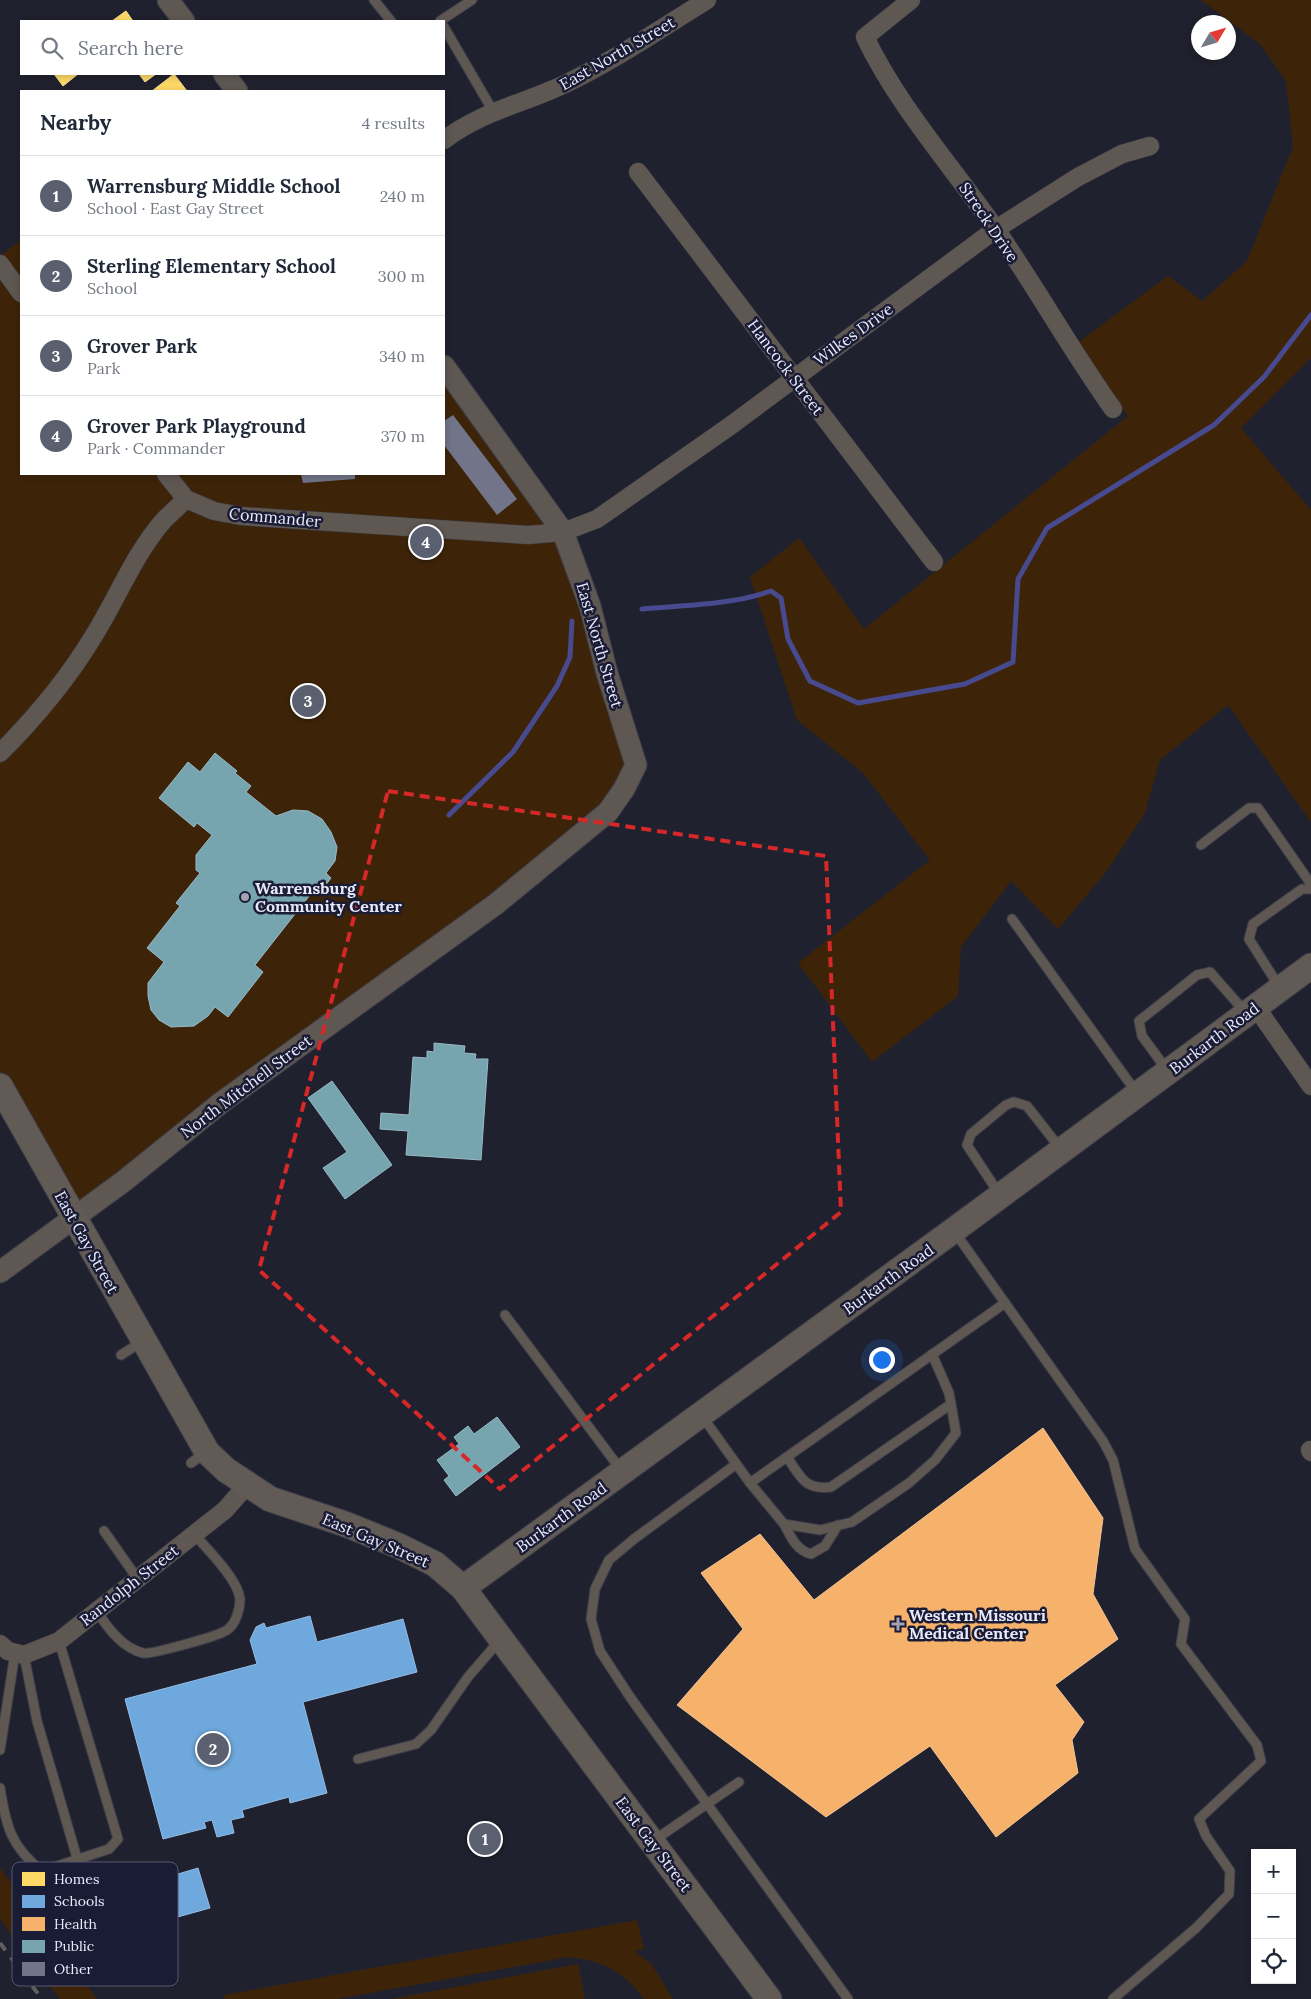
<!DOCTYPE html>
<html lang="en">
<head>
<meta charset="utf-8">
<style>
	:root { --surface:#fff; --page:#f6f6f7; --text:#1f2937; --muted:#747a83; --line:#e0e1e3; --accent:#5a606f }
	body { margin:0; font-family:Lora,serif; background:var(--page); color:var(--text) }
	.controls { position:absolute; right:15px; bottom:15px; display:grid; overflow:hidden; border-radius:0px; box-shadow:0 2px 8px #0003 }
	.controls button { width:45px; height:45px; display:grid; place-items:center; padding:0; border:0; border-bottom:1px solid var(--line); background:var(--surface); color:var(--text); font:25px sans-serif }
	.compass { position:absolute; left:1191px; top:15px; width:45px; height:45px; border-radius:50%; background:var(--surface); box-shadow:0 2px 8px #0003; rotate:52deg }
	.you { position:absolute; left:881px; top:1359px; width:18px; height:18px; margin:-12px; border:4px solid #fff; border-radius:50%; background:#1a73e8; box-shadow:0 0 0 8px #1a73e833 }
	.badge { display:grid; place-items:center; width:32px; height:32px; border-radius:50%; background:var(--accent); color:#fff; font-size:16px; font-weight:700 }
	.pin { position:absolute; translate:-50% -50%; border:2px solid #fff; box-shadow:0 1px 5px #0006 }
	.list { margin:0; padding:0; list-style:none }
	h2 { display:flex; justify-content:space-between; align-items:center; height:65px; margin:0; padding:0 20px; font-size:21px }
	h2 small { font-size:16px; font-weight:400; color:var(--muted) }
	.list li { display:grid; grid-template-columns:32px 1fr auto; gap:15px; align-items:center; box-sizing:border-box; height:80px; padding:0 20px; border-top:1px solid var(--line) }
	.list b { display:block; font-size:19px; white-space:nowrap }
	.list p { margin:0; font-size:16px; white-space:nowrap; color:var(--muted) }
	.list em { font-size:16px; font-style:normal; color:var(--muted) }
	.icon { flex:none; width:28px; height:28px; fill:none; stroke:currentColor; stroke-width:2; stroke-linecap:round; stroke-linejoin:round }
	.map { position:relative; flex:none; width:1311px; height:1999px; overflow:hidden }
	.search { position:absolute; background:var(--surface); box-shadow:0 2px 8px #0003; left:20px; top:20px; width:425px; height:55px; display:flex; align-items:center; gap:12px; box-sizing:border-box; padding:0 18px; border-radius:0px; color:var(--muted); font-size:19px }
	.panel { position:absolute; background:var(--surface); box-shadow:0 2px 8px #0003; left:20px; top:90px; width:425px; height:385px; border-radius:0px }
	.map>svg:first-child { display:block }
	.green { fill:#3d2409 }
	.homes { fill:#ffd966; stroke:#f8de93 }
	.schools { fill:#6fa8dc; stroke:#93bce6 }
	.health { fill:#f6b26b; stroke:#f2c396 }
	.public { fill:#76a5af; stroke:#98bac6 }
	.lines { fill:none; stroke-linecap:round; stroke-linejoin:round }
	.stream { stroke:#474a8e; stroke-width:5 }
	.building { fill:#727489 }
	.service-casing { stroke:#3d3e4a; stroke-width:11 }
	.minor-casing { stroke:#3d3e4a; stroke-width:19 }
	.tertiary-casing { stroke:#3d3e4a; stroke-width:23 }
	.secondary-casing { stroke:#3d3e4a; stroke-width:27 }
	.service { stroke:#5f5752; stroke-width:9 }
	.minor { stroke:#5f5752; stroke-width:18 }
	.tertiary { stroke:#5f5752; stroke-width:21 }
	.secondary { stroke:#625a55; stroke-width:25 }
	.rail { stroke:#625f61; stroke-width:4; stroke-dasharray:9 9; stroke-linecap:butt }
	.marked { fill:none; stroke:#d62828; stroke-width:4; stroke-dasharray:10 6; stroke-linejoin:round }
	.poi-dot { fill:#a2a4b4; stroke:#1a1b34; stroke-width:2 }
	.labels { text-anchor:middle; stroke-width:5; stroke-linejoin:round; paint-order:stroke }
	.street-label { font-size:16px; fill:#e8eafc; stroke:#1a1b34 }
	.poi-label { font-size:16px; font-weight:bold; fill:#e8eafc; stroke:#1a1b34; text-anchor:start }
	.key { fill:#1a1b34; stroke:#585970; stroke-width:1 }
	.key-label { font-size:14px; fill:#e8eafc }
</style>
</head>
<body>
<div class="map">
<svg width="1311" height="1999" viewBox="0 0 1311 1999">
	<rect width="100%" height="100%" fill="#20212e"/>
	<!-- green -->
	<g class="green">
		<polygon points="1196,0 1311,0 1311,358 1241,428 1311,510 1311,822 1228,705 1160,760 1145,813 1107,871 1058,929 1011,881 961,947 958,996 872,1062 798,963 930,860 863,773 797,720 750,577 799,538 864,629 1128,416 1073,346 1168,276 1202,301 1247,261 1293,147 1286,81 1260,44 1202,1"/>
		<polygon points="21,240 21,474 444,474 444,378 563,532 636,765 624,789 74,1218 0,1086 0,256"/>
		<polygon points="0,1868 89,1988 97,1999 60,1999 0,1919"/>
		<path d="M 637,1920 L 644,1949 L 635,1951 L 652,1965 L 673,1999 L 644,1999 C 623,1971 604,1961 569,1957 L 337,1999 L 225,1999 L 224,1995 Z"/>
		<polygon points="578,1964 585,1999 391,1999"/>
	</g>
	<!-- homes -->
	<g class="homes">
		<polygon points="126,11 133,21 112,21"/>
		<polygon points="54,74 78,74 63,86"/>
		<polygon points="139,74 156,74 145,82"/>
		<polygon points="174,74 187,91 152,91"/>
	</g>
	<!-- schools -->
	<g class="schools">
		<polygon points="310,1616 317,1642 403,1619 417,1672 303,1702 327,1793 290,1803 289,1797 242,1810 244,1817 231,1820 234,1833 217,1837 212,1820 204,1822 206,1828 163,1839 125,1699 257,1664 250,1640 256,1627 264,1623 266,1628"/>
		<polygon points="198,1868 210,1908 156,1923 145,1884"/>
	</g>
	<!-- health -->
	<polygon class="health" points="1043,1428 1103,1518 1093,1594 1118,1639 1055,1685 1084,1722 1072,1740 1078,1773 996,1837 930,1746 826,1817 677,1705 743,1629 701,1573 760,1534 814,1600"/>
	<!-- public -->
	<g class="public">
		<polygon points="215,753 237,771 235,773 251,786 246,792 276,816 293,810 308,811 322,819 331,832 337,847 335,861 326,873 331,878 322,890 317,886 255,965 263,972 228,1017 215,1007 208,1016 194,1026 171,1027 159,1020 151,1010 148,996 148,983 164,962 147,948 180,906 176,903 200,873 196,870 196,855 212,835 197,823 194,827 159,798 188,762 200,772"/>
		<polygon points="434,1043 465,1046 464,1053 476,1054 475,1059 488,1059 481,1160 406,1155 408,1131 380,1129 381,1113 409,1115 413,1057 427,1058 427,1051 434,1052"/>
		<polygon points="332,1081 392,1165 345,1199 323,1168 347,1152 308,1098"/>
		<polygon points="497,1417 520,1447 456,1496 444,1480 449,1476 437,1460 459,1444 454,1437 468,1426 474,1434"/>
	</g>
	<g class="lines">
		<!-- stream -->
		<g class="stream">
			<path d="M 642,609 C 685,605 731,605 771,591 L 781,598 L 788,639 L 810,681 L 858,703 L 965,684 L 1013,662 L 1018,579 L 1047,528 L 1214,425 L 1264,377 L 1311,315"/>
			<polyline points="449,815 513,752 557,686 570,657 572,621"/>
		</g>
	</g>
	<!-- building -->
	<g class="building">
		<polygon points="453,415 517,499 497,515 444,445 444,421"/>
		<polygon points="301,474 355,474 355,479 303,483"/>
	</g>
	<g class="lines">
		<defs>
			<g id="service">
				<polyline points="374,0 391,21"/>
				<polyline points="440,21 472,0"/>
				<polyline points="444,27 493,111"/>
				<polyline points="1201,845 1249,808 1258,808 1311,884"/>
				<polyline points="1012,919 1136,1092"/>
				<polyline points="1280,988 1249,939 1253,924 1302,889 1311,889"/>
				<polyline points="1167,1070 1142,1036 1139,1021 1197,975 1210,972 1246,1013"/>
				<polyline points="1000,1195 967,1145 971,1134 1006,1105 1014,1102 1027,1106 1060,1148"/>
				<polyline points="954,1231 1103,1441 1113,1460 1135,1549 1185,1619 1181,1644 1257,1745 1261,1761 1199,1819 1206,1836 1230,1871 1229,1894 1196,1928 1113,1999"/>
				<polyline points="505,1315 621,1470"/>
				<polyline points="121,1355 143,1341"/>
				<polyline points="702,1416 750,1483 1005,1303"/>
				<path d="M 787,1457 C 801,1477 804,1490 831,1487 L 951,1404 L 949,1393 L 932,1354"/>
				<polyline points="191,1463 206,1452"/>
				<polyline points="735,1465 634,1539 609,1560 595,1589 591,1619 600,1651 630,1697 848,1999"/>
				<polyline points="750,1483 784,1524 820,1530 852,1522 909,1483 935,1460 956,1433 951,1404"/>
				<path d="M 784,1524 C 791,1537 796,1550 811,1554 L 825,1546 L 838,1525"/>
				<polyline points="104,1531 137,1578"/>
				<path d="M 96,1610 C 107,1627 122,1648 143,1653 C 150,1655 219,1636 227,1630 C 236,1624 240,1609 240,1599 C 238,1579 207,1549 194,1534"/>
				<polyline points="24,1655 37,1721 77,1858"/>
				<polyline points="0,1750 15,1653"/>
				<polyline points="358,1759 416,1744 431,1730 468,1677 500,1640"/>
				<path d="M 0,1788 C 6,1826 11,1847 42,1871 L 109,1849 L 118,1839 L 59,1641"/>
				<polyline points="653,1841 739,1782"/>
			</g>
			<g id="minor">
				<path d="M 911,0 L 865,37 C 898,106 951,165 995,228 C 1036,287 1071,350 1113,409"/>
				<path d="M 444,140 C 482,111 523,104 565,84 C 615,60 660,29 707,0"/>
				<polyline points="638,172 934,562"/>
				<polyline points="0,264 21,293"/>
				<polyline points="166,474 186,499 214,511 241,516 528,535 563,532 597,519 730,426 996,229 1078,177 1122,154 1150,146"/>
				<path d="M 0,753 C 35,718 67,680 93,637 C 117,599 134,554 164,520 C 171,513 179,506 186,499"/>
				<polyline points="1256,1007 1311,1086"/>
				<polyline points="1310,1450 1311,1452"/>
				<polyline points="0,1644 8,1651 24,1655 59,1641 225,1510 247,1485"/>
			</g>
			<g id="tertiary">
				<polyline points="168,0 184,21"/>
				<polyline points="224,74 237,91"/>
				<polyline points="0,1272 124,1181 222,1102 496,904 608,812 624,789 636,765 607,673 590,606 563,532 444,366"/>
			</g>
			<g id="secondary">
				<polyline points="0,1086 207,1452 226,1470 270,1499 345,1524 399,1546 435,1564 463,1588 769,1999"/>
				<polyline points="463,1588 954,1230 1311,966"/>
			</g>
		</defs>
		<!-- service casing -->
		<use href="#service" class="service-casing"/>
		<!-- minor casing -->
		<use href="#minor" class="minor-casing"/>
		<!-- tertiary casing -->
		<use href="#tertiary" class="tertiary-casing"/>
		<!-- secondary casing -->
		<use href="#secondary" class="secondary-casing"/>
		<!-- service -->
		<use href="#service" class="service"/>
		<!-- minor -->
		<use href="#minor" class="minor"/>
		<!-- tertiary -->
		<use href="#tertiary" class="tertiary"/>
		<!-- secondary -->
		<use href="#secondary" class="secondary"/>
		<!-- rail -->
		<polyline class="rail" points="0,1943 42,1999"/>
	</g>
	<!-- marked area -->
	<path class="marked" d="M 388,791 L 826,856 L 841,1212 L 500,1489 L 259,1270 Z"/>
	<!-- markers -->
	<g class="poi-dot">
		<circle cx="245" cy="897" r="5"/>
		<path d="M895.5 1616.5h5v5h5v5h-5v5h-5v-5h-5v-5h5z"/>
	</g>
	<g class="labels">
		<!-- street labels -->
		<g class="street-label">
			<text transform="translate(617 53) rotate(-30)" y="6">East North Street</text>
			<text transform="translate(989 222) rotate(56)" y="6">Streck Drive</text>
			<text transform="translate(853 334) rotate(-36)" y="6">Wilkes Drive</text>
			<text transform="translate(786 367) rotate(53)" y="6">Hancock Street</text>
			<text transform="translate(275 517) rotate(5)" y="6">Commander</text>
			<text transform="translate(600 645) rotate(74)" y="6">East North Street</text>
			<text transform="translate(1214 1038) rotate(-37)" y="6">Burkarth Road</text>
			<text transform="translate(246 1086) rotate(-37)" y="6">North Mitchell Street</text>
			<text transform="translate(87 1242) rotate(61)" y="6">East Gay Street</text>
			<text transform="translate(888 1279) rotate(-36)" y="6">Burkarth Road</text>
			<text transform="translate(561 1517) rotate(-36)" y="6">Burkarth Road</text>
			<text transform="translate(376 1540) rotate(23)" y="6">East Gay Street</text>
			<text transform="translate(129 1585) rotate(-38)" y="6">Randolph Street</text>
			<text transform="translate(654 1844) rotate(53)" y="6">East Gay Street</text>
		</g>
		<!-- poi labels -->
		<g class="poi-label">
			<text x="255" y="894">Warrensburg<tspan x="255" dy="18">Community Center</tspan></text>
			<text x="909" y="1621">Western Missouri<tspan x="909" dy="18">Medical Center</tspan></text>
		</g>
	</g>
	<!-- legend -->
	<rect x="12" y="1862" width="166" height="124" rx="8" class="key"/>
	<rect x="22" y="1872" width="23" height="14" fill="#ffd966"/>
	<rect x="22" y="1895" width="23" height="13" fill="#6fa8dc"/>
	<rect x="22" y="1917" width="23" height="14" fill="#f6b26b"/>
	<rect x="22" y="1940" width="23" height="13" fill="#76a5af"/>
	<rect x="22" y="1962" width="23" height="14" fill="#727489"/>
	<g class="key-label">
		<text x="54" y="1884">Homes</text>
		<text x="54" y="1906">Schools</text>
		<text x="54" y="1929">Health</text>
		<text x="54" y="1951">Public</text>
		<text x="54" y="1974">Other</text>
	</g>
</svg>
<div class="controls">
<button>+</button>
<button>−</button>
<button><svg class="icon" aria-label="locate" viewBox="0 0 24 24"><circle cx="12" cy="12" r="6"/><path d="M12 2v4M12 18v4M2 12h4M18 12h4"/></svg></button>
</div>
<svg class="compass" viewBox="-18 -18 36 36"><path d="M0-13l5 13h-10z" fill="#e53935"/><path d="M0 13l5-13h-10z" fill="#747a83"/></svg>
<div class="you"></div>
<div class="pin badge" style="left:485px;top:1839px">1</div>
<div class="pin badge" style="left:213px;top:1749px">2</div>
<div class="pin badge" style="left:308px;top:701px">3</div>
<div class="pin badge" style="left:426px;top:542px">4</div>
<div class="search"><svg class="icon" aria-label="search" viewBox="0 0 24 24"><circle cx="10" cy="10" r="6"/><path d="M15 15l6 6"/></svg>Search here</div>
<section class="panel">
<h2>Nearby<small>4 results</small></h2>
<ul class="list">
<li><span class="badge">1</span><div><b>Warrensburg Middle School</b><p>School · East Gay Street</p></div><em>240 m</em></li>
<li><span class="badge">2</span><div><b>Sterling Elementary School</b><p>School</p></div><em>300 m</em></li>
<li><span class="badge">3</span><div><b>Grover Park</b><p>Park</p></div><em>340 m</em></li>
<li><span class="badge">4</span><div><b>Grover Park Playground</b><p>Park · Commander</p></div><em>370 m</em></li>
</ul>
</section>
</div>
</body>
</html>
